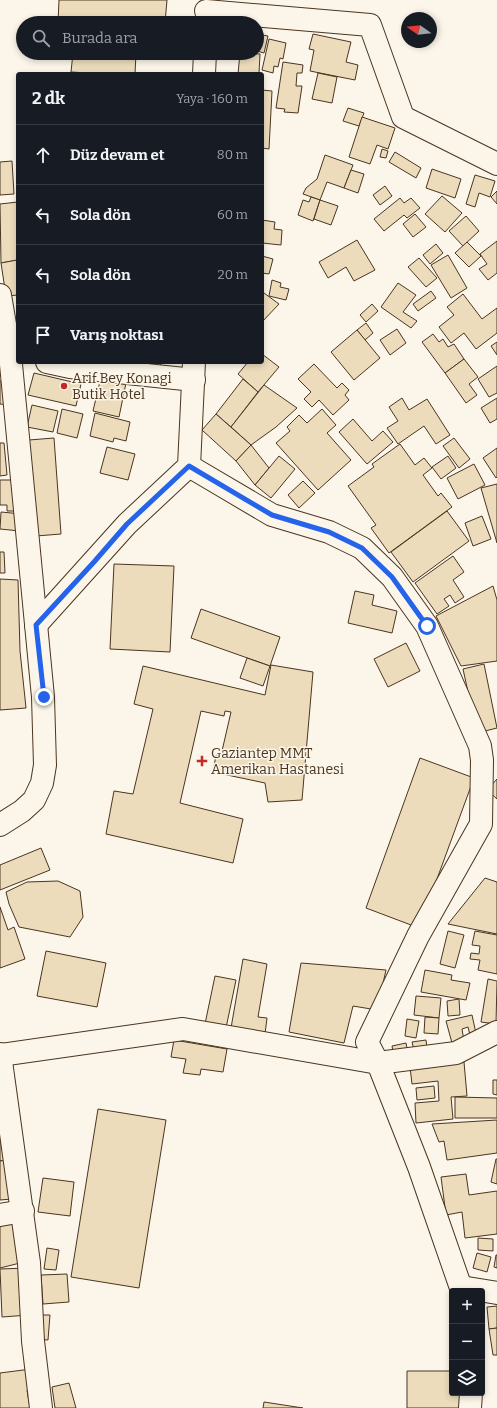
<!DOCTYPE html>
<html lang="tr">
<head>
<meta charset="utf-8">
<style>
	:root { --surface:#171b24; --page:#242831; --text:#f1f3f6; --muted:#9ea1a6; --line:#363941 }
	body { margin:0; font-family:Bitter,serif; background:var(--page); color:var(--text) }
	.controls { position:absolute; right:12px; bottom:12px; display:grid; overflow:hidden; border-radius:4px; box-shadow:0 2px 6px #0003 }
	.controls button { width:36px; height:36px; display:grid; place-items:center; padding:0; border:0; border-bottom:1px solid var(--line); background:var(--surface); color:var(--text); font:20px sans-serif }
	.compass { position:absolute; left:401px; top:12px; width:36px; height:36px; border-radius:50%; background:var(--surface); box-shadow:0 2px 6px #0003; rotate:284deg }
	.stop { position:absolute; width:12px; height:12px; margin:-9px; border:3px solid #2563eb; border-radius:50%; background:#fff }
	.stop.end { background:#2563eb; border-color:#fff; box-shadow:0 1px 4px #0008 }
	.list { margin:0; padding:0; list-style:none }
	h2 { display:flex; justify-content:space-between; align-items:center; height:52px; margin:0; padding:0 16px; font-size:17px }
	h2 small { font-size:13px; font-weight:400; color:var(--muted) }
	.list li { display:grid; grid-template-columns:26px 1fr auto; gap:12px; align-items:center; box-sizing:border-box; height:60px; padding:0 16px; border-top:1px solid var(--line) }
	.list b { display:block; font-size:15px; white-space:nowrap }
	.list em { font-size:13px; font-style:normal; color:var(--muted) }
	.icon { flex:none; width:22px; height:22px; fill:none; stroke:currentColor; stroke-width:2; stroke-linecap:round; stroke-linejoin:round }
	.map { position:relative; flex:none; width:497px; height:1408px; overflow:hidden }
	.search { position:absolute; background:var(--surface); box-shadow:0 2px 6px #0003; left:16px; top:16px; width:248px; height:44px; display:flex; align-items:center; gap:10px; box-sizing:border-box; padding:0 14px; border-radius:22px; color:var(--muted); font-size:15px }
	.panel { position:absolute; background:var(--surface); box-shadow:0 2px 6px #0003; left:16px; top:72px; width:248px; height:292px; border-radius:4px }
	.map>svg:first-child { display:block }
	.building { fill:#ecdcbc; stroke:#4a3520 }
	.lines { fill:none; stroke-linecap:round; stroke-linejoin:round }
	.street-casing { stroke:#4a3520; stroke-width:24 }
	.street { stroke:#fbf6e9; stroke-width:22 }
	.route { stroke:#2563eb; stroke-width:5 }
	.poi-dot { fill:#c62828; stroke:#fbf6e9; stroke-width:1.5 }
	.labels { text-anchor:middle; stroke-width:3; stroke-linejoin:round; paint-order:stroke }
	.poi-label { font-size:14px; fill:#4a3520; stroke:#fbf6e9; text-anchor:start }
</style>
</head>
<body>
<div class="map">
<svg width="497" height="1408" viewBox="0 0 497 1408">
	<rect width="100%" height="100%" fill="#fbf6e9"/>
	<!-- building -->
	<g class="building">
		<polygon points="59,0 167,0 165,23 58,23"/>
		<polygon points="257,34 268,36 264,53 257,51"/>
		<polygon points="313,34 351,42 346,62 358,65 355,80 310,71 314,50 309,49"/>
		<polygon points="269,39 286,43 283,59 280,58 278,67 274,66 273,73 262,70"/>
		<polygon points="73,53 136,53 135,74 104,74 71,72"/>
		<polygon points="240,53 260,54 259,73 238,74"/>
		<polygon points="283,62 303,65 302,73 297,73 296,86 302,86 298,113 284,112 285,109 276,108"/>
		<polygon points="318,73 337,77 332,103 312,99"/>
		<polygon points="262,90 272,91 269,149 262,148"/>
		<polygon points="348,108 364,113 359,126 343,121"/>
		<polygon points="362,117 395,128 388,149 377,145 370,164 349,157"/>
		<polygon points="382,149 388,151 386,158 380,157"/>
		<polygon points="395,152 421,168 416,178 389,162"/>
		<polygon points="325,155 353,165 344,188 327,182 320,200 303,194 306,188 317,179"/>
		<polygon points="12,161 14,194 0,195 0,162"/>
		<polygon points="432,169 461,179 455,198 426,188"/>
		<polygon points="351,170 364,174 358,193 344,188"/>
		<polygon points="475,175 495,181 490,197 479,193 475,207 466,204"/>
		<polygon points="385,186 392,196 380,205 373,195"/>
		<polygon points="497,191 497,204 491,197"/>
		<polygon points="442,196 462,213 445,232 425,214"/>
		<polygon points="311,197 320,200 313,221 298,215 303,200 309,202"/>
		<polygon points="400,198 404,203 411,198 420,208 407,218 404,215 384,231 374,219"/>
		<polygon points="320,200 338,206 331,225 314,219"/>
		<polygon points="18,202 18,260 1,263 0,204"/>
		<polygon points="415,214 426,227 413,237 403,224"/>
		<polygon points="466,216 479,231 463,246 449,231"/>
		<polygon points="262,220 275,222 274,229 282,230 281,245 262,243"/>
		<polygon points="357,240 375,270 354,281 346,267 328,278 319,262"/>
		<polygon points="497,241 497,273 488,280 479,269 487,264 480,254"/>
		<polygon points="467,242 481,256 469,267 455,253"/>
		<polygon points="436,244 443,253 430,264 423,255"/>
		<polygon points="448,255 467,288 451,298 431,265"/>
		<polygon points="262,256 273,259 269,274 262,273"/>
		<polygon points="419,258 437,278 426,287 408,267"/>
		<polygon points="17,260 18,270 18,295 6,296 1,263"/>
		<polygon points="272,280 281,283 280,287 289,289 286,300 269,296"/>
		<polygon points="398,283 416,295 403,312 417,321 411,328 381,307"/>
		<polygon points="431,291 436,298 418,311 413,304"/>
		<polygon points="264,293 279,304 262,322 262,295"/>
		<polygon points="463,294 482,319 497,308 497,333 476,349 464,333 451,343 439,327 454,315 447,307"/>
		<polygon points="372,304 378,311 366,322 360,315"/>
		<polygon points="366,323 373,333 365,340 357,330"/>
		<polygon points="397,329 406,343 390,355 380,340"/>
		<polygon points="357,330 380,358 354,380 331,352"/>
		<polygon points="433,334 439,342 443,339 448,347 454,344 464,359 445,373 422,342"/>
		<polygon points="497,342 497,355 491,346"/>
		<polygon points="262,354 279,367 258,392 238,374 248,362 262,362"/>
		<polygon points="464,359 478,377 469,384 477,395 466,403 445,373"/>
		<polygon points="142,362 161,362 160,367"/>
		<polygon points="314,364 337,388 342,383 349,390 345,395 349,400 333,415 319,400 312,407 304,399 311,392 298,379"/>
		<polygon points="497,366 497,393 489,397 478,379"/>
		<polygon points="34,373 81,384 76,406 28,395"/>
		<polygon points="101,377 126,383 119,417 93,411"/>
		<polygon points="243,379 258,392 231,427 216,414"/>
		<polygon points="0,381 10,381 10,405 0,404"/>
		<polygon points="264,385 297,408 276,427 251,445 231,427"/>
		<polygon points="402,398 409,410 427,399 450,435 436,444 424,426 398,444 387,428 398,421 389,407"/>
		<polygon points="497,398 497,419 490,423 481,408"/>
		<polygon points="32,405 58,411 53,432 27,427"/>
		<polygon points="62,409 83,414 77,438 57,433"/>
		<polygon points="322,409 336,425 327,433 351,460 318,490 276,443 290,431 287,427 299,415 307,423"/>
		<polygon points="95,413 130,422 126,441 114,438 113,442 90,436"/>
		<polygon points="216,414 251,445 236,461 202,430"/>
		<polygon points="353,419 372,441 383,431 393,442 367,464 339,432"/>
		<polygon points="54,438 61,534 36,536 29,440"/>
		<polygon points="454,438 470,459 459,468 443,446"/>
		<polygon points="0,443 4,443 7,475 0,476"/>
		<polygon points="400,444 415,465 424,458 432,468 423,475 438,496 441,493 452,507 389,553 371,528 376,525 348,486 374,467 372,464"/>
		<polygon points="251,445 269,468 255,485 236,461"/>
		<polygon points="107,447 135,454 128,480 100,473"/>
		<polygon points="497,448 497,477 496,478 483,458"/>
		<polygon points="279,456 295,469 271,498 255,485"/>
		<polygon points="448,456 456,468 441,479 432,467"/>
		<polygon points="474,464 485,485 458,499 447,478"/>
		<polygon points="0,480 19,480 20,511 7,511 7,505 0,505"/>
		<polygon points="303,481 315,493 299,508 288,495"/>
		<polygon points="497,484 497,543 481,488"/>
		<polygon points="447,511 469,541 413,582 391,552"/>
		<polygon points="1,512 22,514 20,531 0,529"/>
		<polygon points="482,516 491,539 473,546 465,523"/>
		<polygon points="0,552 4,552 5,573 0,573"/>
		<polygon points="453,556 464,572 453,580 464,597 455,603 450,595 444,599 449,606 437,614 415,583"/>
		<polygon points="114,564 174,566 170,652 110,649"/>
		<polygon points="0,579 18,580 20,651 26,708 0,710"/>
		<polygon points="493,586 497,600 497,661 461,666 436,616"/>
		<polygon points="355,591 374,595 372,605 397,611 392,633 348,623"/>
		<polygon points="201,609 280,637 270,666 191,638"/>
		<polygon points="406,643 420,671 388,687 374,659"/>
		<polygon points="247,658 270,666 263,686 240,678"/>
		<polygon points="484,664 497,728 477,733 463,669"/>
		<polygon points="271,665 313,672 302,800 268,802 265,783 213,772 216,755 231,758 232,753 222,751 231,712 225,711 224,716 201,711 180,803 243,819 233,863 106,834 114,791 133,794 153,709 134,704 143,666 265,695"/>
		<polygon points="420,758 474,778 419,928 366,908"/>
		<polygon points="497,779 497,799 487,790"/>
		<polygon points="41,848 50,870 0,890 0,865"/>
		<polygon points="485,878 497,882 497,934 448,924"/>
		<polygon points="58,881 80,891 83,917 70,937 19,927 9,904 6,892 27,882"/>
		<polygon points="0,907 8,930 14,927 25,959 0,968"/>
		<polygon points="448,931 464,935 455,968 440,964"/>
		<polygon points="475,931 497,935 497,974 478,970 480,960 470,959 471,953 479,954 480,946 472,945"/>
		<polygon points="46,951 106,963 97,1007 37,996"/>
		<polygon points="243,959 267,964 258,1017 267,1018 265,1034 231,1028"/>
		<polygon points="301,963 386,970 377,1010 353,1006 344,1043 289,1032"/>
		<polygon points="425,970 452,975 451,980 470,983 466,1000 421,992"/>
		<polygon points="215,976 236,980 226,1028 205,1024"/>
		<polygon points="488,979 497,981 496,1024 481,1022"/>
		<polygon points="416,996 441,998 439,1018 414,1015"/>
		<polygon points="459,999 460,1015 448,1016 447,1001"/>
		<polygon points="472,1015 477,1038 471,1039 468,1027 462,1029 464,1041 452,1043 446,1021"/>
		<polygon points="425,1017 439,1018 438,1034 424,1033"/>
		<polygon points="407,1019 419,1021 416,1038 405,1036"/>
		<polygon points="174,1040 227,1049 223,1072 201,1069 200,1075 183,1073 186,1059 171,1057"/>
		<polygon points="426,1040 427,1048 414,1050 412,1042"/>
		<polygon points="406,1043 408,1054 394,1057 392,1046"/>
		<polygon points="464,1062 467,1096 451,1097 453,1119 416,1123 415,1103 439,1101 438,1081 412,1084 410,1067"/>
		<polygon points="493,1080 497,1080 497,1095 493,1094"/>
		<polygon points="434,1086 435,1098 417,1100 416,1088"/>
		<polygon points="455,1097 497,1098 497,1118 455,1118"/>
		<polygon points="0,1109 7,1160 0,1161"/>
		<polygon points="98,1109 166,1120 139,1288 71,1277"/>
		<polygon points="497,1120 497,1153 447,1160 444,1141 439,1142 432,1124"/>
		<polygon points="496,1159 497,1159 497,1184 491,1182"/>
		<polygon points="7,1160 12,1199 0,1200 0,1161"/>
		<polygon points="466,1174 469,1195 497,1191 497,1234 465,1238 462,1212 446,1215 441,1177"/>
		<polygon points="43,1178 74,1182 70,1216 38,1212"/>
		<polygon points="14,1219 24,1262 0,1268 0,1223"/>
		<polygon points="478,1238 493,1239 493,1251 478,1250"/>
		<polygon points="47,1248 59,1250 56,1270 44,1269"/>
		<polygon points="477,1253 491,1257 487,1272 473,1268"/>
		<polygon points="496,1255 497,1255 497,1268 494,1267"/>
		<polygon points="27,1268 29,1315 2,1317 0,1269"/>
		<polygon points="67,1274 69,1302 43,1304 41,1275"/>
		<polygon points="497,1306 497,1328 489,1329 487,1307"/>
		<polygon points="36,1315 50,1315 48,1340 35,1339"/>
		<polygon points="497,1328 497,1355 493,1355 489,1329"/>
		<polygon points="31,1369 33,1389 27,1390 29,1402 35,1401 36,1408 0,1408 0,1373"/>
		<polygon points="407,1371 452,1371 452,1393 464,1393 464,1408 407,1408"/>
		<polygon points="69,1383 76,1408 55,1408 52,1387"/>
		<polygon points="264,1402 303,1408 263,1408"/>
	</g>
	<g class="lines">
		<defs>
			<g id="street">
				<polyline points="206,11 370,25 403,117 497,164"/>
				<polyline points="204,74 205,53"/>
				<polyline points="0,295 10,354 43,697 45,765 42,783 34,800 22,811 0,825"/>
				<polyline points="47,362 70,367 194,380"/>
				<polyline points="189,466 272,515 329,532 362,548 392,577 427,626 480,746 482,760 481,824 418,936 367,1042 378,1063 456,1053 497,1032"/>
				<polyline points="36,625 127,524 189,466 194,362"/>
				<polyline points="0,1054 29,1263 33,1341 41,1408"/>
				<polyline points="0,1055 183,1029 378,1063 419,1167 462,1291"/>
				<polyline points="0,1215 23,1211"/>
				<polyline points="461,1287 497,1293"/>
				<polyline points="470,1408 471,1393"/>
			</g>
		</defs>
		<!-- street casing -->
		<use href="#street" class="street-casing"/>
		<!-- street -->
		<use href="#street" class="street"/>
	</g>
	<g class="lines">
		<!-- route -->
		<polyline class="route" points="44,697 36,625 94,562 127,524 189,466 272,515 329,532 362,548 392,577 427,626"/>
	</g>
	<!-- markers -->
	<g class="poi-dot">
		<circle cx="64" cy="386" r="4"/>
		<path d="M200 755h4v4h4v4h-4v4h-4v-4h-4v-4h4z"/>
	</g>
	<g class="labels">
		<!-- poi labels -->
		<g class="poi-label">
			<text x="72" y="383">Arif Bey Konagi<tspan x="72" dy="16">Butik Hotel</tspan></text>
			<text x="211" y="758">Gaziantep MMT<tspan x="211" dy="16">Amerikan Hastanesi</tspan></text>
		</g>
	</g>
</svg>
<div class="controls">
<button>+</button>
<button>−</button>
<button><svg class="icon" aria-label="layers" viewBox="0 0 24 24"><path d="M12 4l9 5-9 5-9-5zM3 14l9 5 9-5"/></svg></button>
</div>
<svg class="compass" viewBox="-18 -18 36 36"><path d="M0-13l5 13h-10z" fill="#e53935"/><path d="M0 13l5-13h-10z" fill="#9ea1a6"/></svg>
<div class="stop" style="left:427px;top:626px"></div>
<div class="stop end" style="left:44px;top:697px"></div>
<div class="search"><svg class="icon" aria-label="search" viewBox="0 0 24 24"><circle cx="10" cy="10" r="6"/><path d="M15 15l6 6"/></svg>Burada ara</div>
<section class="panel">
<h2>2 dk<small>Yaya · 160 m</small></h2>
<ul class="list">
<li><svg class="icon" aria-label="ahead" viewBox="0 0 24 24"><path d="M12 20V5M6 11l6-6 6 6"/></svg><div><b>Düz devam et</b></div><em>80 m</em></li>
<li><svg class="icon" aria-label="left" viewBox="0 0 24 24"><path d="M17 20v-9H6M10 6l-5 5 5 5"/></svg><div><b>Sola dön</b></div><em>60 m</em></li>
<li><svg class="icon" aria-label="left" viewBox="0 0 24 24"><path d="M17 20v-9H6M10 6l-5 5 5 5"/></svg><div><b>Sola dön</b></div><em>20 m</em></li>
<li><svg class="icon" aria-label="arrive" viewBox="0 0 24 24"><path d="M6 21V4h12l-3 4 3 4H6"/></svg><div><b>Varış noktası</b></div></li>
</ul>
</section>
</div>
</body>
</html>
